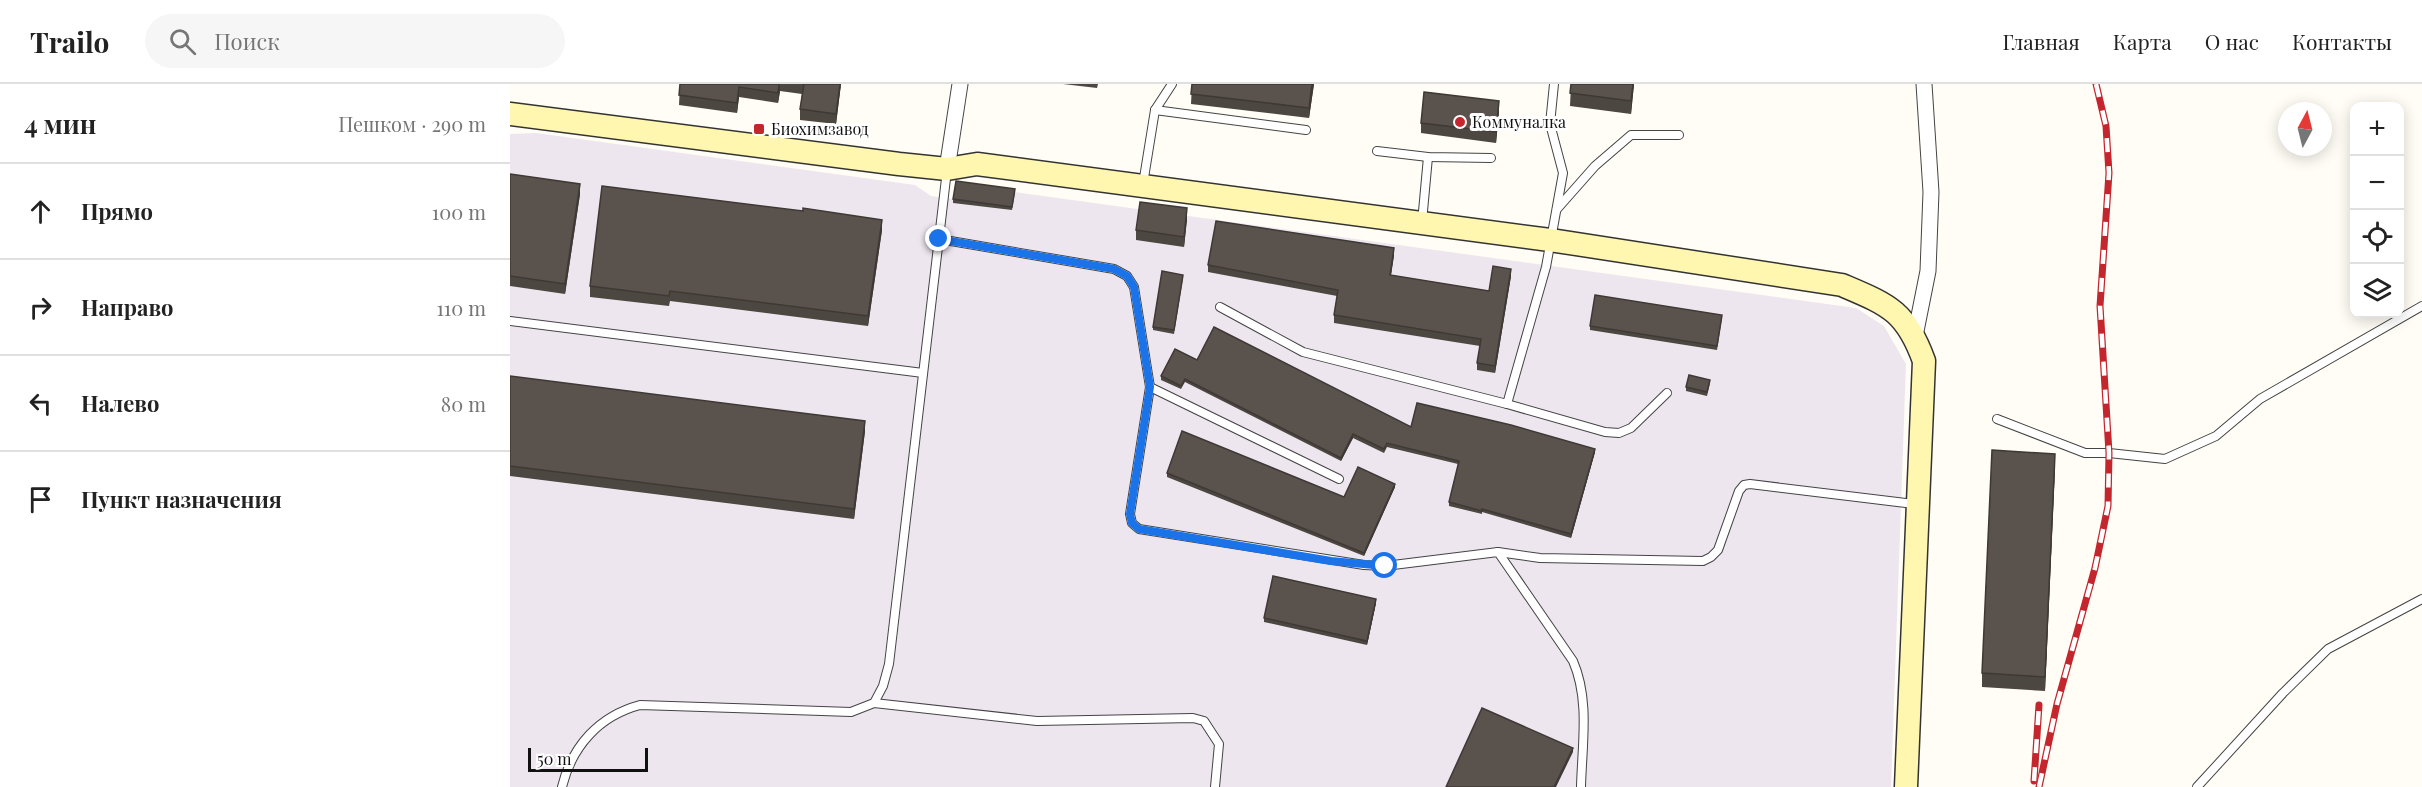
<!DOCTYPE html>
<html lang="ru">
<head>
<meta charset="utf-8">
<style>
	:root { --surface:#fff; --page:#f6f6f6; --text:#222; --muted:#767676; --line:#e0e0e0 }
	body { margin:0; font-family:"Playfair Display",serif; background:var(--page); color:var(--text) }
	.controls { position:absolute; right:18px; top:18px; display:grid; overflow:hidden; border-radius:12px; box-shadow:0 3px 15px #0003 }
	.controls button { width:54px; height:54px; display:grid; place-items:center; padding:0; border:0; border-bottom:2px solid var(--line); background:var(--surface); color:var(--text); font:30px sans-serif }
	.compass { position:absolute; left:1768px; top:18px; width:54px; height:54px; border-radius:50%; background:var(--surface); box-shadow:0 3px 15px #0003; rotate:7deg }
	.scale { position:absolute; left:18px; bottom:15px; width:120px; box-sizing:border-box; padding-left:6px; border:3px solid #111; border-top:0; font-size:16px; line-height:21px; white-space:nowrap; color:#111; -webkit-text-stroke:4px #fff; paint-order:stroke }
	.stop { position:absolute; width:18px; height:18px; margin:-14px; border:4px solid #1a73e8; border-radius:50%; background:#fff }
	.stop.end { background:#1a73e8; border-color:#fff; box-shadow:0 2px 6px #0008 }
	.list { margin:0; padding:0; list-style:none }
	h2 { display:flex; justify-content:space-between; align-items:center; height:78px; margin:0; padding:0 24px; font-size:26px }
	h2 small { font-size:20px; font-weight:400; color:var(--muted) }
	.list li { display:grid; grid-template-columns:39px 1fr auto; gap:18px; align-items:center; box-sizing:border-box; height:96px; padding:0 24px; border-top:2px solid var(--line) }
	.list b { display:block; font-size:22px; white-space:nowrap }
	.list em { font-size:20px; font-style:normal; color:var(--muted) }
	.icon { flex:none; width:33px; height:33px; fill:none; stroke:currentColor; stroke-width:2; stroke-linecap:round; stroke-linejoin:round }
	.map { position:relative; flex:none; width:1912px; height:703px; overflow:hidden }
	header { display:flex; align-items:center; gap:36px; box-sizing:border-box; height:84px; padding:0 30px; background:var(--surface); border-bottom:2px solid var(--line) }
	header strong { font-size:28px }
	nav { display:flex; gap:33px; margin-inline-start:auto; font-size:21px }
	.search { width:420px; height:54px; background:var(--page); display:flex; align-items:center; gap:15px; box-sizing:border-box; padding:0 21px; border-radius:33px; color:var(--muted); font-size:22px }
	main { display:flex }
	aside { flex:1; background:var(--surface) }
	.map>svg:first-child { display:block }
	.industrial { fill:#eee6ef }
	.lines { fill:none; stroke-linecap:round; stroke-linejoin:round }
	.lane-casing { stroke:#444; stroke-width:10 }
	.street-casing { stroke:#444; stroke-width:17 }
	.secondary-casing { stroke:#333; stroke-width:25 }
	.lane { stroke:#fff; stroke-width:8 }
	.street { stroke:#fff; stroke-width:15 }
	.secondary { stroke:#fff6b0; stroke-width:22 }
	.rail-casing { stroke:#c4262e; stroke-width:7 }
	.rail { stroke:#fff; stroke-width:4.5; stroke-dasharray:14; stroke-linecap:butt }
	.wall { fill:#4d4742 }
	.shaded-wall { fill:#3f3936 }
	.building { fill:#5a524d; stroke:#3f3936; stroke-width:1.5 }
	.route { stroke:#1a73e8; stroke-width:8 }
	.poi-dot { fill:#c4262e; stroke:#fff; stroke-width:2 }
	.labels { text-anchor:middle; stroke-width:6; stroke-linejoin:round; paint-order:stroke }
	.poi-label { font-size:16px; fill:#111; stroke:#fff; text-anchor:start }
</style>
</head>
<body>
<header>
<strong>Trailo</strong>
<div class="search"><svg class="icon" aria-label="search" viewBox="0 0 24 24"><circle cx="10" cy="10" r="6"/><path d="M15 15l6 6"/></svg>Поиск</div>
<nav><a>Главная</a><a>Карта</a><a>О нас</a><a>Контакты</a></nav>
</header>
<main>
<aside>
<h2>4 мин<small>Пешком · 290 m</small></h2>
<ul class="list">
<li><svg class="icon" aria-label="ahead" viewBox="0 0 24 24"><path d="M12 20V5M6 11l6-6 6 6"/></svg><div><b>Прямо</b></div><em>100 m</em></li>
<li><svg class="icon" aria-label="right" viewBox="0 0 24 24"><path d="M7 20v-9h11M14 6l5 5-5 5"/></svg><div><b>Направо</b></div><em>110 m</em></li>
<li><svg class="icon" aria-label="left" viewBox="0 0 24 24"><path d="M17 20v-9H6M10 6l-5 5 5 5"/></svg><div><b>Налево</b></div><em>80 m</em></li>
<li><svg class="icon" aria-label="arrive" viewBox="0 0 24 24"><path d="M6 21V4h12l-3 4 3 4H6"/></svg><div><b>Пункт назначения</b></div></li>
</ul>
</aside>
<div class="map">
<svg width="1912" height="703" viewBox="0 0 1912 703">
	<rect width="100%" height="100%" fill="#fffdf5"/>
	<!-- industrial -->
	<polygon class="industrial" points="26,49 405,101 421,112 443,115 446,100 1346,224 1374,242 1396,280 1381,703 0,703 0,50"/>
	<g class="lines">
		<defs>
			<g id="lane">
				<polyline points="645,26 796,46"/>
				<polyline points="867,67 918,73 981,74"/>
				<polyline points="633,100 645,26 662,0"/>
				<polyline points="1047,125 1085,82 1121,51 1169,51"/>
				<polyline points="912,138 918,73"/>
				<path d="M 429,155 L 604,185 L 617,192 L 624,203 L 640,303 L 620,430 L 622,439 L 629,445 L 854,481 L 875,482 L 988,468 L 1063,577 C 1080,616 1072,661 1071,703"/>
				<polyline points="710,223 793,268 997,320 1036,183 1053,89 1040,40 1044,0"/>
				<polyline points="0,237 413,289"/>
				<polyline points="640,303 829,395"/>
				<polyline points="997,320 1095,348 1109,349 1121,344 1157,309"/>
				<polyline points="1487,335 1575,369 1599,369 1655,375 1706,352 1750,315 1912,222"/>
				<polyline points="988,468 1030,474 1193,477 1201,473 1208,466 1229,407 1234,401 1240,400 1404,420"/>
				<polyline points="364,619 527,637 683,634 694,637 709,660 705,703"/>
				<path d="M 52,703 C 62,662 89,632 130,621 L 341,628 L 364,619 L 373,602 L 379,580 L 437,86"/>
				<polyline points="1687,703 1773,609 1818,565 1912,515"/>
			</g>
			<g id="street">
				<polyline points="437,85 450,0"/>
				<polyline points="1405,252 1418,187 1421,108 1414,0"/>
			</g>
			<path id="secondary" d="M 0,30 L 389,80 L 437,85 L 467,80 L 1040,156 L 1332,201 C 1379,221 1396,227 1414,277 L 1396,703"/>
		</defs>
		<!-- lane casing -->
		<use href="#lane" class="lane-casing"/>
		<!-- street casing -->
		<use href="#street" class="street-casing"/>
		<!-- secondary casing -->
		<use href="#secondary" class="secondary-casing"/>
		<!-- lane -->
		<use href="#lane" class="lane"/>
		<!-- street -->
		<use href="#street" class="street"/>
		<!-- secondary -->
		<use href="#secondary" class="secondary"/>
		<defs>
			<g id="rail">
				<polyline points="1524,697 1529,621"/>
				<polyline points="1529,703 1547,620 1585,484 1598,422 1599,369 1590,222 1599,89 1596,42 1586,0"/>
			</g>
		</defs>
		<!-- rail casing -->
		<use href="#rail" class="rail-casing"/>
		<!-- rail -->
		<use href="#rail" class="rail"/>
	</g>
	<!-- wall -->
	<g class="wall">
		<polygon points="169,0 331,0 326,40 290,36 290,25 292,10 270,7 268,19 229,13 227,29 169,21 170,0"/>
		<polygon points="553,0 588,0 587,4"/>
		<polygon points="682,0 804,0 799,34 681,20"/>
		<polygon points="1061,0 1124,0 1121,30 1060,22"/>
		<polygon points="989,27 986,59 911,49 911,39"/>
		<polygon points="0,90 70,110 55,210 0,202"/>
		<polygon points="505,108 502,126 443,119 443,115"/>
		<polygon points="677,135 674,163 626,156 626,146"/>
		<polygon points="372,146 358,242 160,217 159,222 80,213 80,202"/>
		<polygon points="884,171 881,191 979,207 1001,192 985,289 967,286 967,279 970,262 824,239 824,231 827,212 698,188 698,181"/>
		<polygon points="673,194 664,250 643,246 643,243"/>
		<polygon points="1212,234 1207,266 1080,246 1080,242"/>
		<polygon points="687,276 901,343 1085,368 1061,454 972,428 972,430 939,422 939,418 948,380 877,363 874,369 843,354 831,377 675,298 671,305 651,296 651,292"/>
		<polygon points="0,292 355,347 344,435 0,392"/>
		<polygon points="1200,299 1197,312 1176,307 1176,303"/>
		<polygon points="1545,383 1535,607 1472,603 1472,589"/>
		<polygon points="657,389 834,413 885,403 854,472 657,393"/>
		<polygon points="866,519 857,561 754,538 754,534"/>
	</g>
	<!-- shaded-wall -->
	<g class="shaded-wall">
		<polygon points="269,0 270,7 268,19 268,9"/>
		<polygon points="330,0 331,0 326,40 326,30"/>
		<polygon points="802,0 804,0 799,34 799,24"/>
		<polygon points="1123,0 1124,0 1121,30 1121,17"/>
		<polygon points="229,3 229,13 227,29 227,19"/>
		<polygon points="989,17 989,27 986,59 986,48"/>
		<polygon points="70,100 70,110 55,210 55,200"/>
		<polygon points="677,124 677,135 674,163 674,153"/>
		<polygon points="372,136 372,146 358,242 358,232"/>
		<polygon points="884,164 884,171 880,198 880,191"/>
		<polygon points="1001,185 1001,192 985,289 985,282"/>
		<polygon points="355,337 355,347 344,435 344,425"/>
		<polygon points="843,350 843,354 831,377 831,374"/>
		<polygon points="1085,365 1085,368 1061,454 1061,450"/>
		<polygon points="1545,370 1545,383 1535,607 1535,593"/>
		<polygon points="885,400 885,403 854,472 854,469"/>
		<polygon points="866,515 866,519 857,561 857,557"/>
		<polygon points="1063,664 1063,668 1046,703 1044,703"/>
	</g>
	<!-- building -->
	<g class="building">
		<polygon points="170,0 269,0 268,9 229,3 227,19 169,11"/>
		<polygon points="292,0 330,0 326,30 290,25 294,0"/>
		<polygon points="682,0 802,0 799,24 681,10"/>
		<polygon points="1061,0 1123,0 1121,17 1060,9"/>
		<polygon points="914,8 989,17 986,48 911,39"/>
		<polygon points="0,90 70,100 55,200 0,192"/>
		<polygon points="446,97 505,105 502,123 443,115"/>
		<polygon points="92,102 293,127 293,124 372,136 358,232 160,207 159,212 80,202"/>
		<polygon points="630,118 677,124 674,153 626,146"/>
		<polygon points="706,137 884,164 880,191 979,207 983,182 1001,185 985,282 967,279 971,255 824,231 828,206 698,181"/>
		<polygon points="652,187 673,191 664,246 643,243"/>
		<polygon points="1085,211 1212,231 1207,262 1080,242"/>
		<polygon points="704,243 901,343 907,319 1001,341 1085,365 1061,450 972,425 972,427 939,418 949,377 877,359 874,365 843,350 831,374 675,295 671,302 651,292 665,265 687,276"/>
		<polygon points="1179,291 1200,296 1197,308 1176,303"/>
		<polygon points="0,292 355,337 344,425 0,382"/>
		<polygon points="672,347 834,413 848,383 885,400 854,469 657,389"/>
		<polygon points="1482,366 1545,370 1535,593 1472,589"/>
		<polygon points="763,492 866,515 857,557 754,534"/>
		<polygon points="972,624 1063,664 1044,703 936,703"/>
	</g>
	<g class="lines">
		<!-- route -->
		<polyline class="route" points="429,155 604,185 617,192 624,203 640,303 620,430 622,439 629,445 821,477 875,482"/>
	</g>
	<!-- markers -->
	<g class="poi-dot">
		<circle cx="950" cy="38" r="6"/>
		<rect x="243" y="39" width="12" height="12" rx="3"/>
	</g>
	<g class="labels">
		<!-- poi labels -->
		<g class="poi-label">
			<text x="962" y="44">Коммуналка</text>
			<text x="261" y="51">Биохимзавод</text>
		</g>
	</g>
</svg>
<div class="controls">
<button>+</button>
<button>−</button>
<button><svg class="icon" aria-label="locate" viewBox="0 0 24 24"><circle cx="12" cy="12" r="6"/><path d="M12 2v4M12 18v4M2 12h4M18 12h4"/></svg></button>
<button><svg class="icon" aria-label="layers" viewBox="0 0 24 24"><path d="M12 4l9 5-9 5-9-5zM3 14l9 5 9-5"/></svg></button>
</div>
<svg class="compass" viewBox="-18 -18 36 36"><path d="M0-13l5 13h-10z" fill="#e53935"/><path d="M0 13l5-13h-10z" fill="#767676"/></svg>
<div class="scale">50 m</div>
<div class="stop" style="left:875px;top:482px"></div>
<div class="stop end" style="left:429px;top:155px"></div>
</div>
</main>
</body>
</html>
